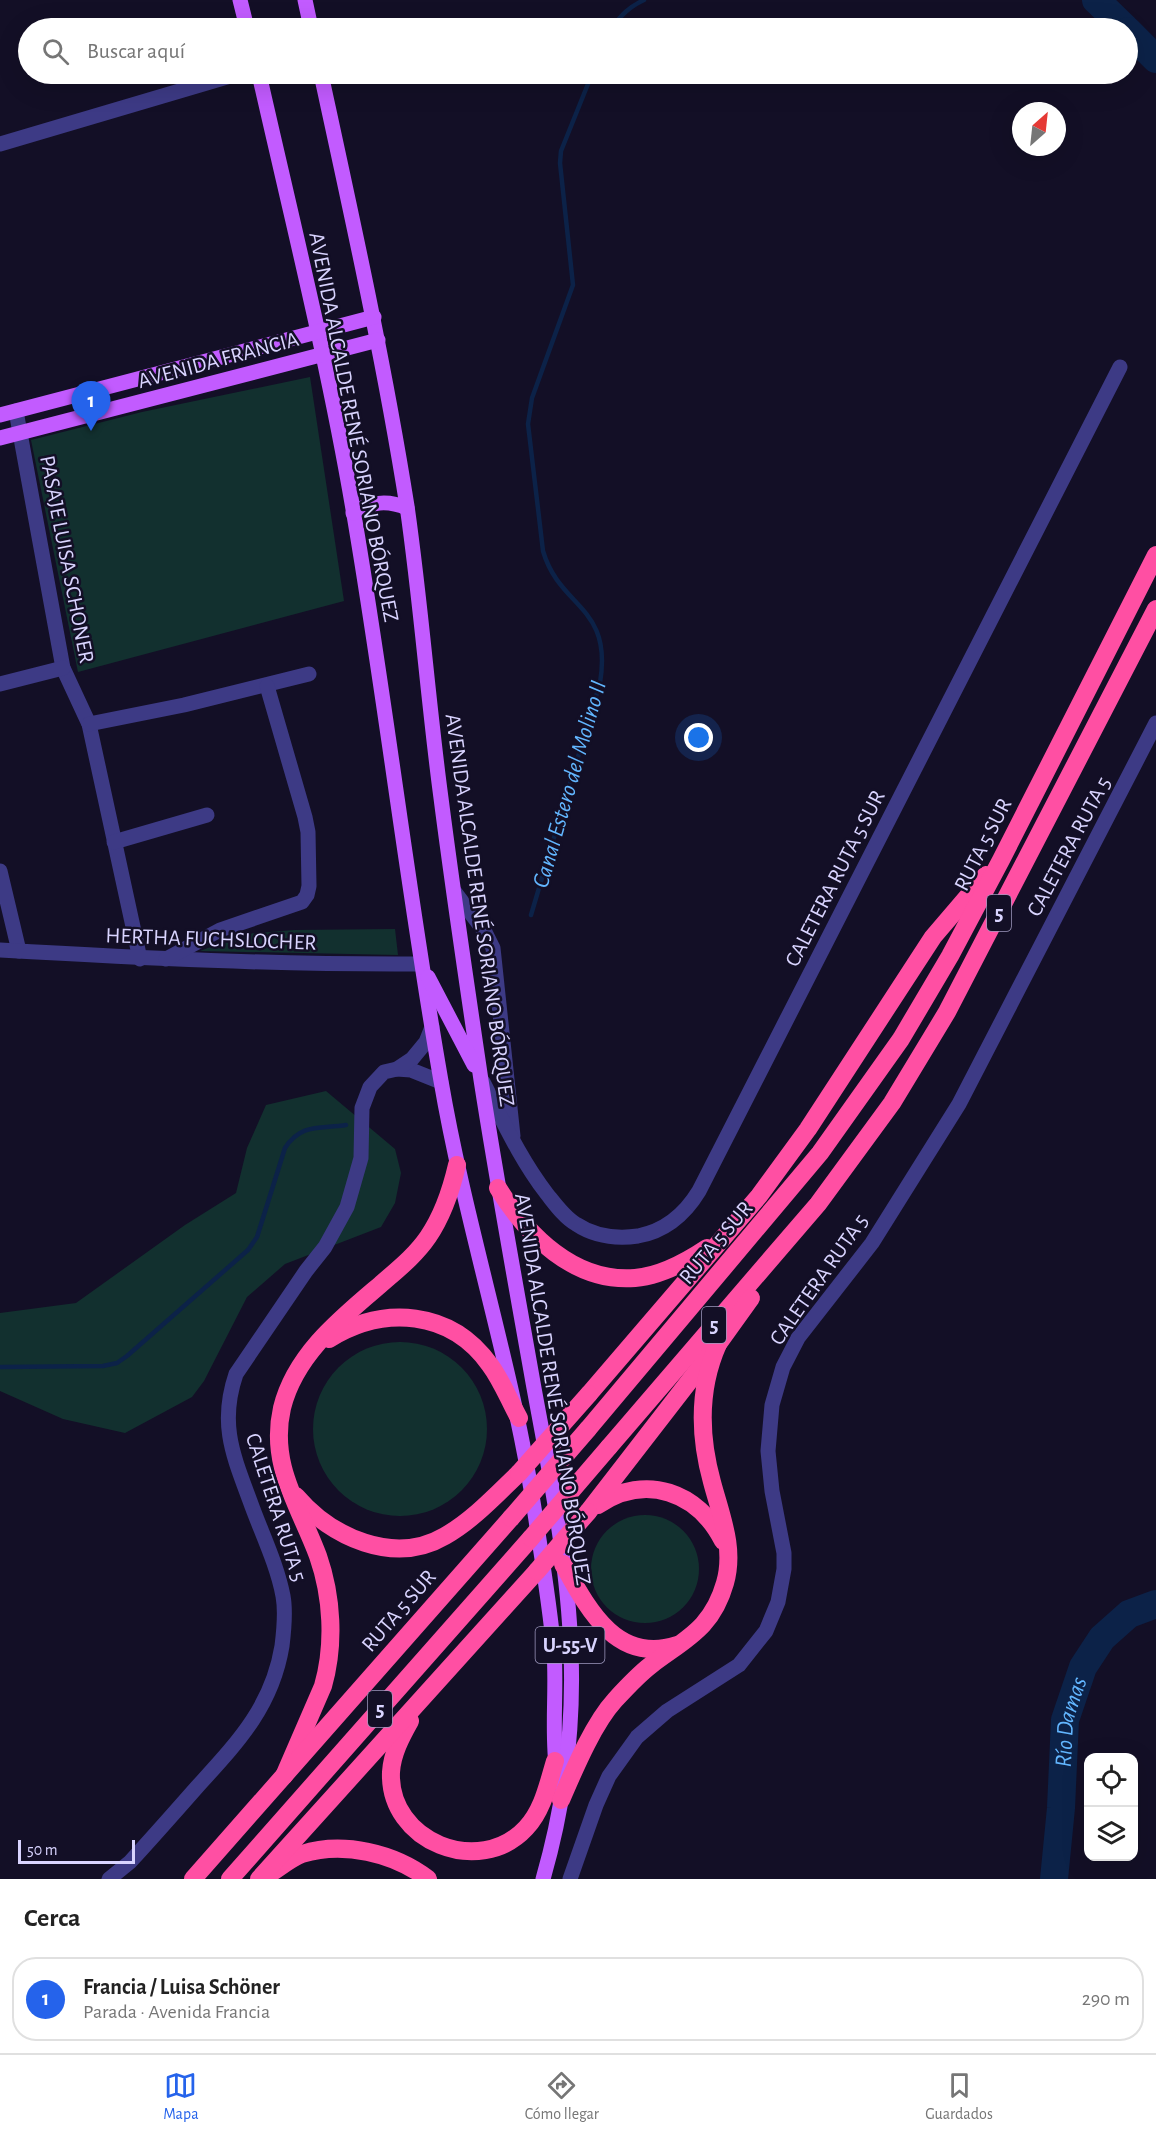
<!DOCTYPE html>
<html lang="es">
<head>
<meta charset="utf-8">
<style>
	:root { --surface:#fff; --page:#f2f2f2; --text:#222; --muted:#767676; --line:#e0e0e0; --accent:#2563eb }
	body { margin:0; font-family:"Alegreya Sans",sans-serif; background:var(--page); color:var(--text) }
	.controls { position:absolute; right:18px; bottom:18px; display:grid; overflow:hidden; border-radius:12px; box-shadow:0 6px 24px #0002 }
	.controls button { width:54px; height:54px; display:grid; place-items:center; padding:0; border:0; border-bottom:2px solid var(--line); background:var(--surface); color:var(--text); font:30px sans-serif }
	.compass { position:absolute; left:1012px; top:102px; width:54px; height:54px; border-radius:50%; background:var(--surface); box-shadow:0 6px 24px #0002; rotate:27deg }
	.scale { position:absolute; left:18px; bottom:15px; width:117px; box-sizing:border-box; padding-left:6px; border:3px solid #d9d4ff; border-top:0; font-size:16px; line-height:21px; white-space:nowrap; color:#d9d4ff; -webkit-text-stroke:4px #130f26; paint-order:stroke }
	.you { position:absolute; left:699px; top:738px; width:21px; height:21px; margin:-15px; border:4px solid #fff; border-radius:50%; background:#1a73e8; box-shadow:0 0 0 9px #1a73e833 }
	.badge { display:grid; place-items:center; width:39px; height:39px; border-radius:50%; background:var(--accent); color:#fff; font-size:20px; font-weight:700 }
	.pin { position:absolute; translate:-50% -50px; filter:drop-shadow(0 2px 3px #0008) }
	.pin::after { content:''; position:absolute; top:32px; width:21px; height:18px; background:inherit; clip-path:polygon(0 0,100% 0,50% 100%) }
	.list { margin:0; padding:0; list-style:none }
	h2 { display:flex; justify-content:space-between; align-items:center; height:78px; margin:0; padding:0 24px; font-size:26px }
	h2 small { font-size:20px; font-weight:400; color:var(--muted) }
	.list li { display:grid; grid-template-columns:39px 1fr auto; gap:18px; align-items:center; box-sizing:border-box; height:84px; margin:0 12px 12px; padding:0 12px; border:2px solid var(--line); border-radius:24px }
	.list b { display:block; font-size:22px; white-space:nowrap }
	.list p { margin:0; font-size:20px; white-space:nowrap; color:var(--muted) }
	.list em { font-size:20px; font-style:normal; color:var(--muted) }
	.icon { flex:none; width:33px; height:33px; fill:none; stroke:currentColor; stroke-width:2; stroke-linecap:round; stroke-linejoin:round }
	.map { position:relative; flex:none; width:1156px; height:1879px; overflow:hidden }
	.search { position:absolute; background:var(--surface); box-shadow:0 6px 24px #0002; left:18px; right:18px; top:18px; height:66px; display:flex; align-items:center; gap:15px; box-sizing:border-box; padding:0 21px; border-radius:33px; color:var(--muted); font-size:22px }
	.sheet { height:174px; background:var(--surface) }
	nav { display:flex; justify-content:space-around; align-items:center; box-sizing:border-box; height:84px; border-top:2px solid var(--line); background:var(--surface); font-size:16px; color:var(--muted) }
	nav a { display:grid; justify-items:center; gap:3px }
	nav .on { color:var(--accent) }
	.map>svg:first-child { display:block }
	.green { fill:#12302f }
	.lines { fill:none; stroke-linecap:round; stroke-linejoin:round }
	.stream { stroke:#0c2248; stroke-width:4.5 }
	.river { stroke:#0c2248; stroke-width:28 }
	.minor { stroke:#3d3a85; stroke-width:15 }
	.major { stroke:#c25bff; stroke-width:15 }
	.highway { stroke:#ff4fa3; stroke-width:18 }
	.highway-bridge { stroke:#ff4fa3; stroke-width:18 }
	.labels { text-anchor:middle; stroke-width:5; stroke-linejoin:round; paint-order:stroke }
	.shield { fill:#130f26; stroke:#9e99be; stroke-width:1.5 }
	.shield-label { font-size:21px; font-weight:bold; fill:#d9d4ff }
	.street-label { font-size:22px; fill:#d9d4ff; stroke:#130f26 }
	.water-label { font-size:24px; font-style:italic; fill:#62b6ff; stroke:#130f26 }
</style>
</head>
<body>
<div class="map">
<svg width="1156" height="1879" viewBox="0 0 1156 1879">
	<rect width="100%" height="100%" fill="#130f26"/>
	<!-- green -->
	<g class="green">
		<polygon points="310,377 344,601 78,672 31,440 142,412"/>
		<polygon points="395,929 398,955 200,951 245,934 294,930"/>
		<polygon points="326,1091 395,1149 401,1173 395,1203 381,1227 285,1264 247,1297 204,1381 192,1397 125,1433 63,1419 0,1391 0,1313 76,1303 185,1225 236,1193 247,1148 266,1105"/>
		<circle cx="400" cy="1429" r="87"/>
		<circle cx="645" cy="1569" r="54"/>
	</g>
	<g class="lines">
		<!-- stream -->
		<g class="stream">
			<path d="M 612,28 C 621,15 629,7 644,0"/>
			<path d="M 531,915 L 600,683 C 613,605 560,609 543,551 L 528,424 L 532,398 L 573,285 L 560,163 L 561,151 L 592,74"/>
			<path d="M 0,1367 L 103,1366 L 117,1363 L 127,1356 L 248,1250 L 257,1237 L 285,1148 C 301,1123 320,1129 346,1125"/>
		</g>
		<!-- river -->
		<g class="river">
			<polyline points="1096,0 1125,28"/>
			<polyline points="1128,31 1156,59"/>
			<path id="s1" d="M 1054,1879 L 1061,1808 L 1065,1720 L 1083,1667 L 1102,1638 L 1129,1614 L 1156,1604"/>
		</g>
		<!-- minor -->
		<g class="minor">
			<polyline points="0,144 237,74"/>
			<polyline points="16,411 63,668 89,724 140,959"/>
			<polyline points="0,684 63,668"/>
			<polyline points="89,724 184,705 309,674"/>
			<polyline points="114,842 207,815"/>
			<polyline points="0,871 19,951"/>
			<polyline points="454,891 485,932 493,948 513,1136"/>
			<path d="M 0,950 C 140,958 281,965 421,964"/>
			<polyline points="166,959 220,930 302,902 307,895 309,886 308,832 305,817 267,686"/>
			<polyline points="397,1069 411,1070 441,1082"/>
			<path d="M 483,1082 C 503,1121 520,1159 547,1194 C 555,1204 565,1218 576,1224 C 594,1236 616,1239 638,1236 C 665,1231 685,1214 699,1191 L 1120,367"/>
			<path d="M 109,1879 L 130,1862 C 153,1837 175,1812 197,1787 C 237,1743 272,1707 282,1646 C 284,1630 286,1612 283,1596 C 277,1564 261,1532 250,1501 C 233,1455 219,1424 236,1374 L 306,1271 L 325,1247 L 347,1207 L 361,1158 L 362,1108 L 370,1087 L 384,1072 L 397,1069 L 412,1059 L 426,1042 L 432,1027"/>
			<polyline points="570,1879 596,1805 609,1776 637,1737 667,1711 739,1665 766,1631 778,1602 784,1569 784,1553 772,1491 768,1451 772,1405 783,1367 798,1338 872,1243 959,1104 1156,723"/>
		</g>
		<!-- major -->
		<g class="major">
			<polyline points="240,0 247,28"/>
			<polyline points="305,0 311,28"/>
			<path d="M 259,74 C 292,220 329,367 354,515 C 386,703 408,893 441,1081 C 466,1227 513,1368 535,1514 C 542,1559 550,1606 554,1652 C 557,1691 551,1735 557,1773"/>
			<path d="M 321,74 C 352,217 384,361 407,506 C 421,603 428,701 441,798 C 453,892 467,986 481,1080 C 497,1183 516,1286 534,1388 C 550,1475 568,1563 571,1652 C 574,1728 564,1806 543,1879"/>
			<polyline points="0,415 374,317"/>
			<polyline points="0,438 378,340"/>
			<path d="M 353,513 C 371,501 388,500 407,508"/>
			<polyline points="428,977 474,1065"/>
		</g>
		<!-- highway -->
		<g class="highway">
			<path d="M 498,1188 C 527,1235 574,1283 635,1278 C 660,1276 686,1262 707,1248"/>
			<path d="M 329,1339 C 384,1305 451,1310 490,1365 C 502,1381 509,1400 519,1418"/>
			<polyline points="589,1394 759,1196 808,1129 933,937 986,875"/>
			<polyline points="588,1429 820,1153 901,1039 950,956 1001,860 1156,555"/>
			<polyline points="609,1447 818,1204 892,1103 947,1012 1156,609"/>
			<path d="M 296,1496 C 331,1537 394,1566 445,1536 C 473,1520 496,1495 519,1473"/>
			<path d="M 598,1505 C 646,1473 698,1492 723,1541"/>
			<polyline points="588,1512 718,1344 751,1298"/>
			<path d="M 563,1564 C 587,1607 616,1665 677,1645"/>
			<path d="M 410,1721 C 401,1737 392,1754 391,1772 C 388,1842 480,1878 526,1828 C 543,1810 548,1784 555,1761"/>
			<path d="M 284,1776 L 323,1686 C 335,1644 332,1596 318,1556 C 299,1505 269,1465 282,1408 C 295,1355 340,1319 380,1285 C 397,1270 415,1256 428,1237 C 443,1215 451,1191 457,1165"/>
			<path d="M 561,1800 C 574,1770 593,1724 615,1700 C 626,1688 638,1675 651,1665 C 685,1639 712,1629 725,1583 C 735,1548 721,1516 712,1482 C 699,1435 698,1389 718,1344"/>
			<path d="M 274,1871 C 283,1865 292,1858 302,1854 C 343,1841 394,1853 428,1879"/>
			<polyline points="193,1879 511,1518"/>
			<polyline points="230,1879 531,1538"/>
			<polyline points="259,1879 537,1571"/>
		</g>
		<!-- highway-bridge -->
		<g class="highway-bridge">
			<polyline points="519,1473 589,1394"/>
			<polyline points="511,1518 588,1429"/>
			<polyline points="531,1538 609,1447"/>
			<polyline points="537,1571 588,1512"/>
		</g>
	</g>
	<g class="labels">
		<!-- shield labels -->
		<g class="shield">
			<rect x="987" y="895" width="24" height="36" rx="4.5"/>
			<rect x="702" y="1307" width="24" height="36" rx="4.5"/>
			<rect x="535.5" y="1627" width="69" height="36" rx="4.5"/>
			<rect x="368" y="1691" width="24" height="36" rx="4.5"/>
		</g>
		<g class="shield-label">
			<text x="999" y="920">5</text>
			<text x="714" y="1332">5</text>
			<text x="570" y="1652">U-55-V</text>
			<text x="380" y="1716">5</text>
		</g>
		<!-- street labels -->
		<g class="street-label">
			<text transform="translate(218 359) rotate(-15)" y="8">AVENIDA FRANCIA</text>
			<text transform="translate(355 427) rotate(79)" y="8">AVENIDA ALCALDE RENÉ SORIANO BÓRQUEZ</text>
			<text transform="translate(68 559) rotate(79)" y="8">PASAJE LUISA SCHONER</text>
			<text transform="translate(982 844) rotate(-63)" y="8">RUTA 5 SUR</text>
			<text transform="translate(1068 846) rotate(-62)" y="8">CALETERA RUTA 5</text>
			<text transform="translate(834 878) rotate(-63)" y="8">CALETERA RUTA 5 SUR</text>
			<text transform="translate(481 910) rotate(82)" y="8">AVENIDA ALCALDE RENÉ SORIANO BÓRQUEZ</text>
			<text transform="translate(211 938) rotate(2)" y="8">HERTHA FUCHSLOCHER</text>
			<text transform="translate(715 1242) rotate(-50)" y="8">RUTA 5 SUR</text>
			<text transform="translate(818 1279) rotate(-55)" y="8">CALETERA RUTA 5</text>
			<text transform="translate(554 1389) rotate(81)" y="8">AVENIDA ALCALDE RENÉ SORIANO BÓRQUEZ</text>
			<text transform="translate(277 1507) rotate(72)" y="8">CALETERA RUTA 5</text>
			<text transform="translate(398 1610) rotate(-49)" y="8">RUTA 5 SUR</text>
		</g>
		<!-- water labels -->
		<g class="water-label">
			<text transform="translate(569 784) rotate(-74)" y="8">Canal Estero del Molino II</text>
			<text dy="8" stroke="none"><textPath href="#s1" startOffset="158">Río Damas</textPath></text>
		</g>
	</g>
</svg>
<div class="controls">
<button><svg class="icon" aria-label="locate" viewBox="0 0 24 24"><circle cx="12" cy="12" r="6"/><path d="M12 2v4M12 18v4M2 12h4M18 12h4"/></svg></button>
<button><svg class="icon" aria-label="layers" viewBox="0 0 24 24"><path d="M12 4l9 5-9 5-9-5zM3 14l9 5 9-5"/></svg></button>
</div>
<svg class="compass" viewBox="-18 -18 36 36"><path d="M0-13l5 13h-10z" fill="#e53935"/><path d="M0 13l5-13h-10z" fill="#767676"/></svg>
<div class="scale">50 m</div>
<div class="you"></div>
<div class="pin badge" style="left:91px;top:431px">1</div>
<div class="search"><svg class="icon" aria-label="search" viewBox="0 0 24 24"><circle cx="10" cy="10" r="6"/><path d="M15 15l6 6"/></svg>Buscar aquí</div>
</div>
<section class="sheet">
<h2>Cerca<small></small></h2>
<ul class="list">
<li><span class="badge">1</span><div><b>Francia / Luisa Schöner</b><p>Parada · Avenida Francia</p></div><em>290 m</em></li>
</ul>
</section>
<nav>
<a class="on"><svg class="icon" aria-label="map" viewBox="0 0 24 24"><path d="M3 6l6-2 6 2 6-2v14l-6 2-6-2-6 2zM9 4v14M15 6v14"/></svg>Mapa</a>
<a><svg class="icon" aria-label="directions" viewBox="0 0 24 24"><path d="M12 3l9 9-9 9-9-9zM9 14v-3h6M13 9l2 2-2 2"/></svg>Cómo llegar</a>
<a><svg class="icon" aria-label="saved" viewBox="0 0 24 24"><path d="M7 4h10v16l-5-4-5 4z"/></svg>Guardados</a>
</nav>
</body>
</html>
